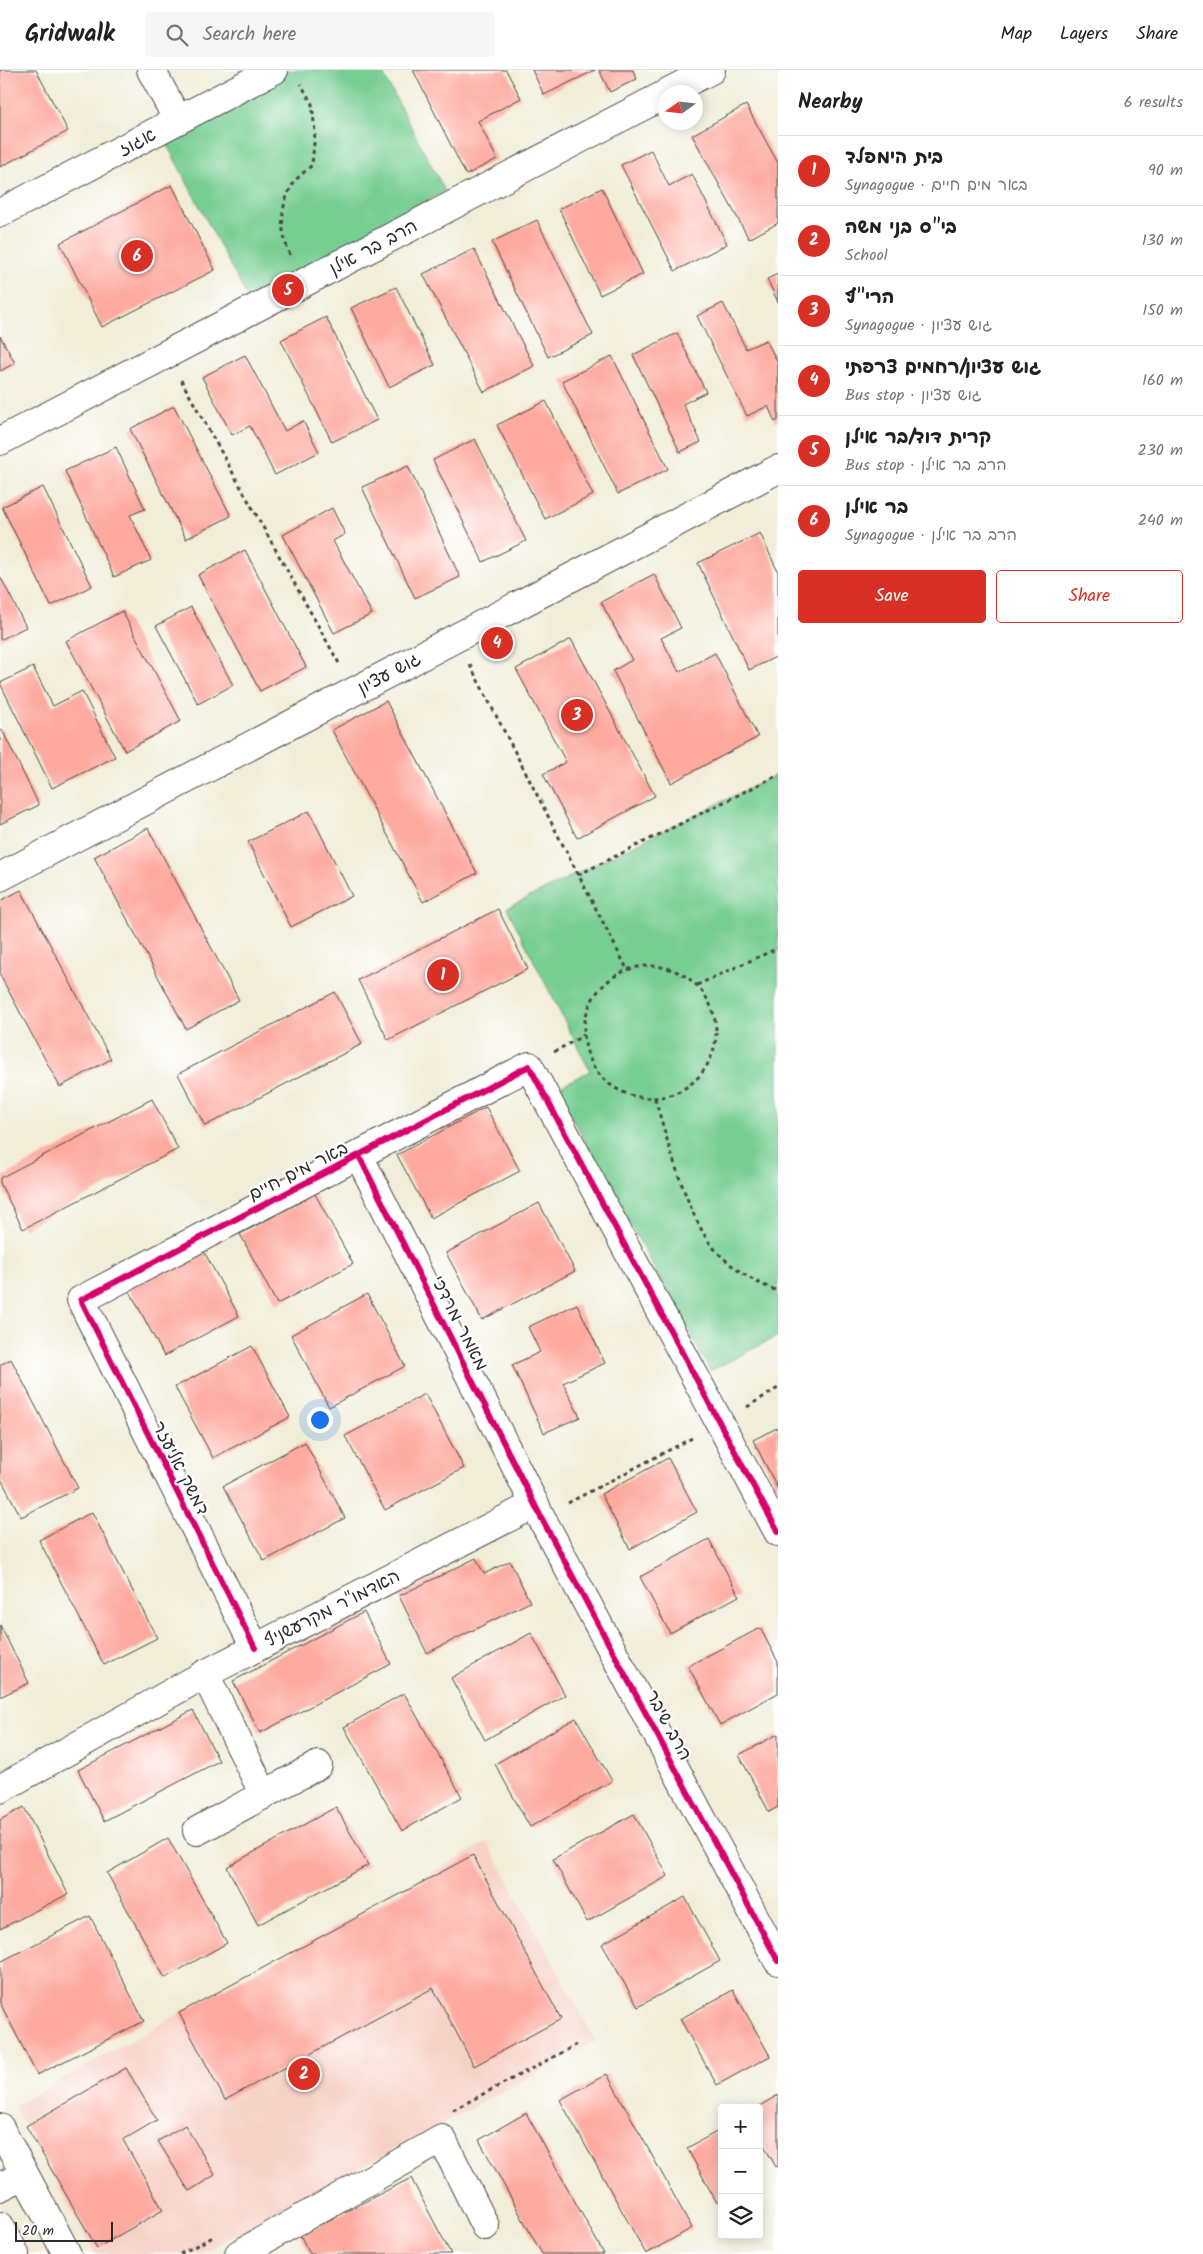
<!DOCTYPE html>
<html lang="en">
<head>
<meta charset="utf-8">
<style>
	:root { --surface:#fff; --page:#f6f6f6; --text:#202124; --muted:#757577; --line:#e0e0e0; --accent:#d93025 }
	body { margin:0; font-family:Kalam,"Playpen Sans Hebrew",sans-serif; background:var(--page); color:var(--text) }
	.controls { position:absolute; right:15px; bottom:15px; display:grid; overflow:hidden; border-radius:5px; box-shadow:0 2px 12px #0003 }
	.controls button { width:45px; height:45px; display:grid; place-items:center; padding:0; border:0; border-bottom:1px solid var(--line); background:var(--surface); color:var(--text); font:25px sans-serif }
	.compass { position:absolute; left:658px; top:15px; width:45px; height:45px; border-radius:50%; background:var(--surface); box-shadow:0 2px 12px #0003; rotate:256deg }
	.scale { position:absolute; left:15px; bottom:12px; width:98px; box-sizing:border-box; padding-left:5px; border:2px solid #2b2b2b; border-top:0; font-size:14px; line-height:18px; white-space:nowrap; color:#2b2b2b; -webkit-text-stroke:4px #fff; paint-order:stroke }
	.you { position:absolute; left:319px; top:1349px; width:18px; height:18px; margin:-12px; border:4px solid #fff; border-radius:50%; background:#1a73e8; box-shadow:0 0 0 8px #1a73e833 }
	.badge { display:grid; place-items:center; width:32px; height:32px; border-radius:50%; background:var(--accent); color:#fff; font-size:16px; font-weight:700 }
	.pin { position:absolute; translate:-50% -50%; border:2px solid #fff; box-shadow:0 1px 5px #0006 }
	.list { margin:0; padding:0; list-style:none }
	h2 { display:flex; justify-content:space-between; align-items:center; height:65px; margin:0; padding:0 20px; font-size:21px }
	h2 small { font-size:16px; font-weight:400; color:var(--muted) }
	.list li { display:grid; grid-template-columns:32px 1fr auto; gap:15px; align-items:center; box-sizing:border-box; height:70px; padding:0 20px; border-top:1px solid var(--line) }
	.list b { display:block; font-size:19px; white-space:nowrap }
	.list p { margin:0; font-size:16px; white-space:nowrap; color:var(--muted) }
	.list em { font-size:16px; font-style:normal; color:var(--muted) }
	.actions { display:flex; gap:10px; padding:15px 20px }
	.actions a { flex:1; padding:11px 0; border:1px solid var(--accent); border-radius:5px; text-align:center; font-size:18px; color:var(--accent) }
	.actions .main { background:var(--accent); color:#fff }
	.icon { flex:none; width:28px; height:28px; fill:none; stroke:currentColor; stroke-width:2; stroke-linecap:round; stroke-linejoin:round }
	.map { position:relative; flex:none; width:778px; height:2184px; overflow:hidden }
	header { display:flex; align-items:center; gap:30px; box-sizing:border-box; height:70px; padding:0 25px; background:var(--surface); border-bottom:1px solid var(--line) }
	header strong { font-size:24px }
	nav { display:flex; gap:28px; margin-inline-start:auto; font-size:18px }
	.search { width:350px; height:45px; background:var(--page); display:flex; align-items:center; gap:12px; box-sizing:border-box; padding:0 18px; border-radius:5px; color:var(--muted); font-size:19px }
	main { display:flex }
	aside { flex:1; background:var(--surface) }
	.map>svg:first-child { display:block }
	.built { fill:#f6d1c6 }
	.green { fill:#77ce93; stroke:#517c5f }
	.building { fill:#fda99e }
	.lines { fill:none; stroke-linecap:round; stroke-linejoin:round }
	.minor-casing { stroke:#494845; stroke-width:30 }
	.path { stroke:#494845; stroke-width:3; stroke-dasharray:4 4; stroke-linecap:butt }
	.minor { stroke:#fff; stroke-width:28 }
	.cycleway-casing { stroke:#fff; stroke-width:9 }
	.cycleway { stroke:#d6006c; stroke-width:6 }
	.labels { text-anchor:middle; stroke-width:4.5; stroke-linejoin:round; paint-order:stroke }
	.street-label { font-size:18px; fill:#2b2b2b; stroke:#fff }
</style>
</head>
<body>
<header>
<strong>Gridwalk</strong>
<div class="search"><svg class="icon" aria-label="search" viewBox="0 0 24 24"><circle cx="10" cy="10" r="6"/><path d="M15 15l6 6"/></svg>Search here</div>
<nav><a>Map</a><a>Layers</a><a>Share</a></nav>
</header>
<main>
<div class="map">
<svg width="778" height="2184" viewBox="0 0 778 2184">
	<rect width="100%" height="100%" fill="#fff"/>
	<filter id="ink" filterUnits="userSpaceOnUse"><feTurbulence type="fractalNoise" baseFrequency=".02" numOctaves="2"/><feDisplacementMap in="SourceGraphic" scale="10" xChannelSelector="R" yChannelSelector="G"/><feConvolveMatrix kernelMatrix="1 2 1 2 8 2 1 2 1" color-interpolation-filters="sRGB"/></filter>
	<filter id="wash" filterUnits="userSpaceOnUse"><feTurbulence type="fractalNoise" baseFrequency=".0096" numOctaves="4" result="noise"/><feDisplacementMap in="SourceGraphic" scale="20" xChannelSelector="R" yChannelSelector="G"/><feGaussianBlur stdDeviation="1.12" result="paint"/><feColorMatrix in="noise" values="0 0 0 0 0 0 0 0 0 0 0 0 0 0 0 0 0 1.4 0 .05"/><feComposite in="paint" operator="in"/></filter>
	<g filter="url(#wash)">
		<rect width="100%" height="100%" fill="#f1edd8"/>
		<!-- built -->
		<polygon class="built" points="487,1772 596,1971 199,2184 95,2184 14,2036"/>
		<!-- green -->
		<g class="green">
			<polygon points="289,0 381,0 445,121 247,227 163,67"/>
			<polygon points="778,704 778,1266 710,1301 556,1018 590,1001 507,838"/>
		</g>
		<g id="blocks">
			<!-- building -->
			<g class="building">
				<polygon points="0,0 36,0 68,61 0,97"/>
				<polygon points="413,0 506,0 521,28 478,51 497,89 466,105"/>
				<polygon points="532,0 595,0 544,25"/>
				<polygon points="599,0 633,0 637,9 610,22"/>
				<polygon points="746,35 778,93 778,153 749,169 692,65"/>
				<polygon points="651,80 669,116 692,104 727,174 675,201 621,95"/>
				<polygon points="172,115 215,200 102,257 60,173"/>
				<polygon points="602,118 643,204 600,225 559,139"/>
				<polygon points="537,150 593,265 548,287 492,172"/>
				<polygon points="474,179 534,296 484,322 423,204"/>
				<polygon points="778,204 778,232 767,209"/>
				<polygon points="396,217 435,295 389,317 351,238"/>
				<polygon points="723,233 746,279 766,270 778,293 778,350 775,352 768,336 747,346 697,246"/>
				<polygon points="326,247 377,350 332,372 281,270"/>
				<polygon points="677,263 706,322 683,334 701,372 680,382 633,285"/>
				<polygon points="0,266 15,293 0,301"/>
				<polygon points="245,285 285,361 303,351 319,382 275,405 250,356 232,365 202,307"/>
				<polygon points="612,286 668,399 618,424 562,311"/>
				<polygon points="546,331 593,425 545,449 497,355"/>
				<polygon points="174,336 231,446 186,469 130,359"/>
				<polygon points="475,369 526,471 483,492 433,390"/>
				<polygon points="116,377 145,439 130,445 151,490 114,507 65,401"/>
				<polygon points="408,396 460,507 415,528 362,417"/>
				<polygon points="43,417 92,516 51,536 2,437"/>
				<polygon points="332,438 345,464 333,471 372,544 334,563 283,465"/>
				<polygon points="760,463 778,502 778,586 749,600 698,493"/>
				<polygon points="245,480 306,597 260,621 198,505"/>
				<polygon points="654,504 681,558 661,568 679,602 715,583 758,667 671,713 613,601 632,590 601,532"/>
				<polygon points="0,506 26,557 0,570"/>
				<polygon points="191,537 233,615 198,634 156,556"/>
				<polygon points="122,541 181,651 125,681 66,571"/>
				<polygon points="571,569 655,726 577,768 543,704 566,692 516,599"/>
				<polygon points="33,597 53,636 82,621 115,687 52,718 0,613"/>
				<polygon points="386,631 477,803 423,832 332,660"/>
				<polygon points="2,660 39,735 0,754 0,661"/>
				<polygon points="309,741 352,826 291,857 248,772"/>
				<polygon points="148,758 239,930 186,959 94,787"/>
				<polygon points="21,820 111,989 60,1017 0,905 0,831"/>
				<polygon points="498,839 528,899 388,970 358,910"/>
				<polygon points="335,922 362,974 205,1056 178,1004"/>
				<polygon points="152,1029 178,1079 23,1159 0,1113 0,1108"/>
				<polygon points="486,1037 520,1101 431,1148 397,1085"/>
				<polygon points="315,1124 353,1194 277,1234 240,1164"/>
				<polygon points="539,1133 575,1201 482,1250 446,1183"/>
				<polygon points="201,1176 239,1246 164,1286 127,1216"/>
				<polygon points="367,1224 405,1296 329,1337 291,1265"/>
				<polygon points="577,1234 605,1293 563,1313 580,1347 544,1363 512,1295 540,1282 528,1257"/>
				<polygon points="252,1276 290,1347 213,1388 175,1317"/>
				<polygon points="11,1289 78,1418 21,1447 0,1407 0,1295"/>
				<polygon points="425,1324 464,1398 385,1440 345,1366"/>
				<polygon points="777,1358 778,1359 778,1419 753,1370"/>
				<polygon points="305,1372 345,1448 264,1491 223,1416"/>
				<polygon points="668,1388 697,1442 630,1479 601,1424"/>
				<polygon points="92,1442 157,1568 104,1595 39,1470"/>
				<polygon points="709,1469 739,1526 670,1563 640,1507"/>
				<polygon points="476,1488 484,1504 510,1491 530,1532 427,1583 399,1526"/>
				<polygon points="364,1542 391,1594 260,1663 233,1611"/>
				<polygon points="0,1555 29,1613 0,1627"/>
				<polygon points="760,1558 778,1592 778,1623 720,1655 688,1596"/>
				<polygon points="531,1563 565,1625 485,1670 451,1608"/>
				<polygon points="404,1623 462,1727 402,1761 344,1657"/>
				<polygon points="193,1640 219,1691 104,1751 78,1700"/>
				<polygon points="576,1648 612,1711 530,1757 495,1694"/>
				<polygon points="778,1664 778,1737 769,1742 739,1685"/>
				<polygon points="24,1737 68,1824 0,1859 0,1750"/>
				<polygon points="336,1737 368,1795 258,1855 227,1797"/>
				<polygon points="634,1744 668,1806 587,1852 553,1789"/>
				<polygon points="168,1768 227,1873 165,1908 107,1803"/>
				<polygon points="473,1785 561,1949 474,1996 433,1918 225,2030 179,1943"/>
				<polygon points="685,1827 720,1891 638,1937 602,1874"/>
				<polygon points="90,1846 144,1951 37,2005 0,1933 0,1892"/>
				<polygon points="733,1920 770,1986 717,2015 680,1949"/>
				<polygon points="126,1998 157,2050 123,2070 163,2140 97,2178 26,2056"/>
				<polygon points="607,2004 692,2158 646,2184 560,2030"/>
				<polygon points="778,2025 778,2096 776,2097 759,2067 759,2038 756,2038"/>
				<polygon points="526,2043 604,2184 542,2184 479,2070"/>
				<polygon points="185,2055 215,2105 189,2121 158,2071"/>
				<polygon points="722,2059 722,2130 717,2133 687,2078"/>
				<polygon points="411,2108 451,2184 310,2184 300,2165"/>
			</g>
		</g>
	</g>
	<g filter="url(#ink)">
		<use href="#blocks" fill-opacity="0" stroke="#494845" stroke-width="1"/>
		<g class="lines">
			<defs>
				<g id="minor">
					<polyline points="151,0 178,50"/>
					<polyline points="668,22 711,0"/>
					<polyline points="0,143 274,0"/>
					<polyline points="0,371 666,24"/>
					<polyline points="0,807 778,399"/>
					<polyline points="359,1086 541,1447 778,1891"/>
					<polyline points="255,1578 81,1230 529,996 778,1462"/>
					<polyline points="205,1604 264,1725"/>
					<polyline points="0,1719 205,1604 535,1434"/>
					<polyline points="197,1761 318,1695"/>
					<polyline points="0,2058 67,2184"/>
					<polyline points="0,2117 24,2105"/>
					<polyline points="0,2156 15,2184"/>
					<polyline points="239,2184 442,2069 485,2156"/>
				</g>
			</defs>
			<!-- minor casing -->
			<use href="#minor" class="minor-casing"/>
			<!-- path -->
			<g class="path">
				<path d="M 290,185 C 280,162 279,137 293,114 C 297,107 306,101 312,95 L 315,62 L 312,34 L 301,14"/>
				<polyline points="181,310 340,595"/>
				<polyline points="470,595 627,899"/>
				<polyline points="578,805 778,705"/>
				<circle cx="650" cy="962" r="66"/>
				<polyline points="697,915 778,878"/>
				<polyline points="554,982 584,965"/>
				<path d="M 655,1029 C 667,1069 687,1144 712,1176 C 730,1197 752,1212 778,1221"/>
				<polyline points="747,1337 778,1318"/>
				<polyline points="568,1433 694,1367"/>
				<polyline points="453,2040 576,1975"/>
				<polyline points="180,2184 213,2167"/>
			</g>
			<!-- minor -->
			<use href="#minor" class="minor"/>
			<defs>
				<g id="cycleway">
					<polyline points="359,1086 541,1447 778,1891"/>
					<polyline points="255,1578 81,1230 529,996 778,1462"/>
				</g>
			</defs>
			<!-- cycleway casing -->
			<use href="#cycleway" class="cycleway-casing"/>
			<!-- cycleway -->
			<use href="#cycleway" class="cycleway"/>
		</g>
	</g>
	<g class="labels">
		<!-- street labels -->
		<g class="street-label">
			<text transform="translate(137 72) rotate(-28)" y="6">אגוז</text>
			<text transform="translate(373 177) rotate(-28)" y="6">הרב בר אילן</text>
			<text transform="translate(389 603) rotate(-28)" y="6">גוש עציון</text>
			<text transform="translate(298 1101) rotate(-27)" y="6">באר מים חיים</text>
			<text transform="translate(460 1253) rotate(63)" y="6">מאמר מרדכי</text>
			<text transform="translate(181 1398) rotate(63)" y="6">דמשק אליעזר</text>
			<text transform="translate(332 1538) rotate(-27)" y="6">האדמו"ר מקרעשניף</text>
			<text transform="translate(669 1655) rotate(62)" y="6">הרב שיבר</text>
		</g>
	</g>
</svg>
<div class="controls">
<button>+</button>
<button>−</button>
<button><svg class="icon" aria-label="layers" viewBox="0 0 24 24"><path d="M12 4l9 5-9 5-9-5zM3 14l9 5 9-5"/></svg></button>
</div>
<svg class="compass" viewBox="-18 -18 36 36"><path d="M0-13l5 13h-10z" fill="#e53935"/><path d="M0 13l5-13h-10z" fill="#757577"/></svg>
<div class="scale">20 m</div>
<div class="you"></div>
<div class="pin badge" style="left:443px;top:905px">1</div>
<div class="pin badge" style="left:304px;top:2004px">2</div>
<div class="pin badge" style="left:577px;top:645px">3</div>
<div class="pin badge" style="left:497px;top:573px">4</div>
<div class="pin badge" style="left:288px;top:220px">5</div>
<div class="pin badge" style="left:137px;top:186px">6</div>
</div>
<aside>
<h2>Nearby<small>6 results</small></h2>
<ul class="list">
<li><span class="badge">1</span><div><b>בית הימפלד</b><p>Synagogue · באר מים חיים</p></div><em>90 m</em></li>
<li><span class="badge">2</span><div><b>בי&quot;ס בני משה</b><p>School</p></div><em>130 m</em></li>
<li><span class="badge">3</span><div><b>הרי&quot;ף</b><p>Synagogue · גוש עציון</p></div><em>150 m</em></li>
<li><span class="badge">4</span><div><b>גוש עציון/רחמים צרפתי</b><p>Bus stop · גוש עציון</p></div><em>160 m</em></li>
<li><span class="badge">5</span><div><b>קרית דוד/בר אילן</b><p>Bus stop · הרב בר אילן</p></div><em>230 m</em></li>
<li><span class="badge">6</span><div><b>בר אילן</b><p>Synagogue · הרב בר אילן</p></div><em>240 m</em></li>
</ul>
<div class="actions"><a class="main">Save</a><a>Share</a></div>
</aside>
</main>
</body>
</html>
